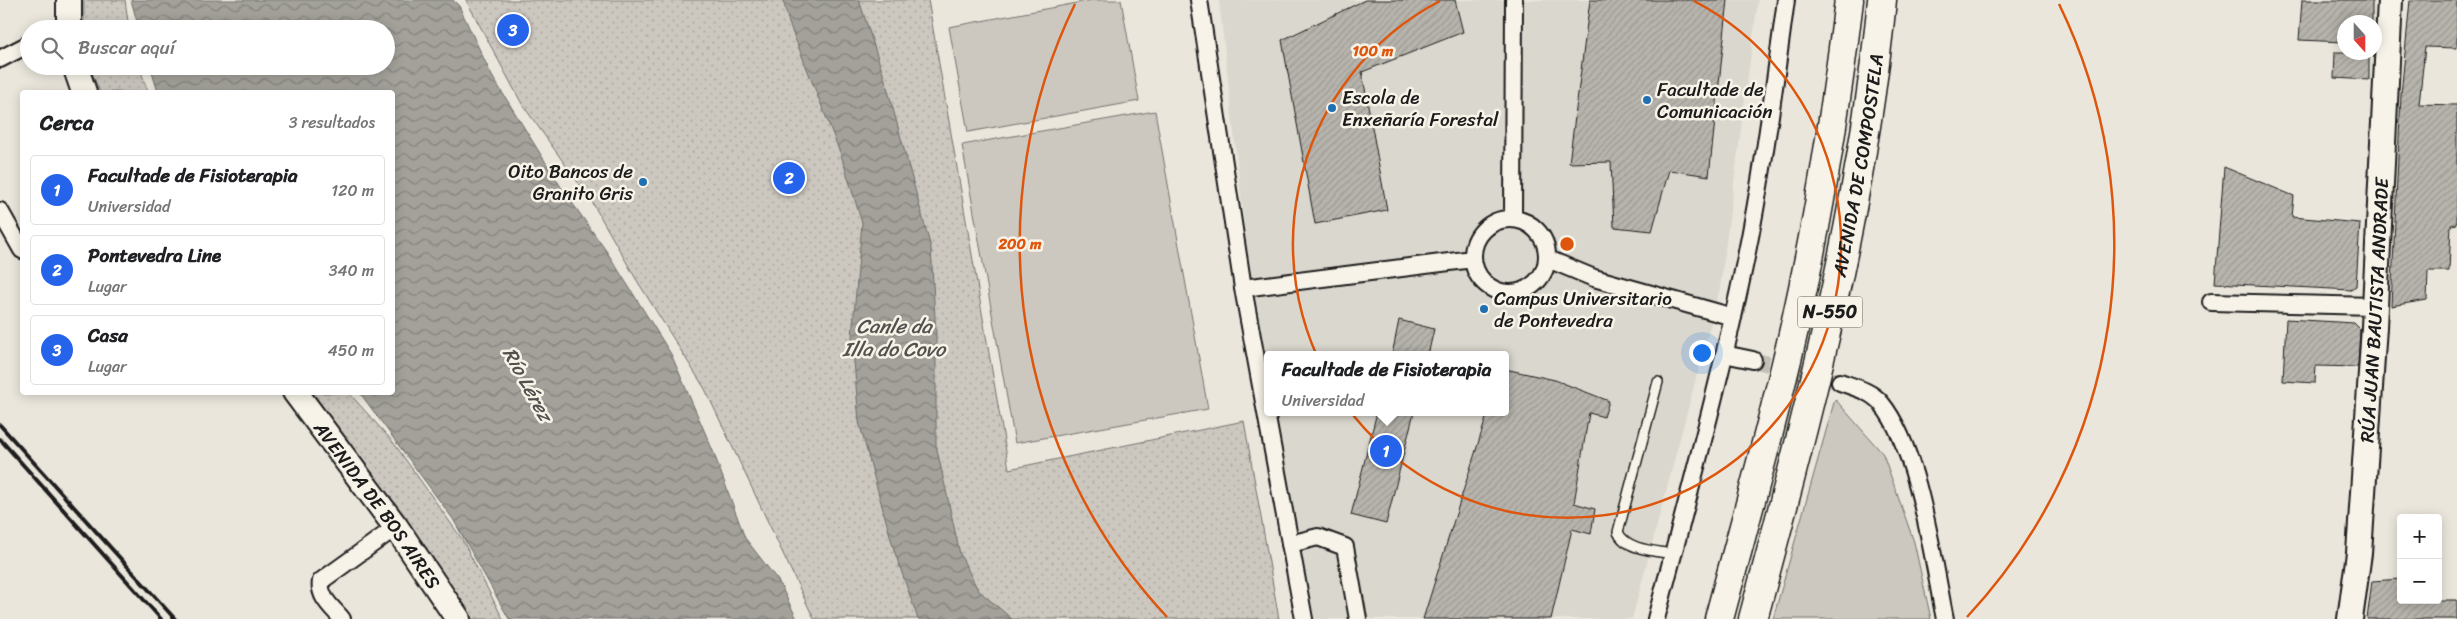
<!DOCTYPE html>
<html lang="es">
<head>
<meta charset="utf-8">
<style>
	:root { --surface:#fff; --page:#f2f2f2; --text:#202124; --muted:#757577; --line:#e0e0e0; --accent:#2563eb }
	body { margin:0; font-family:Sriracha,sans-serif; background:var(--page); color:var(--text) }
	.controls { position:absolute; right:15px; bottom:15px; display:grid; overflow:hidden; border-radius:5px; box-shadow:0 2px 12px #0003 }
	.controls button { width:45px; height:45px; display:grid; place-items:center; padding:0; border:0; border-bottom:1px solid var(--line); background:var(--surface); color:var(--text); font:25px sans-serif }
	.compass { position:absolute; left:2337px; top:15px; width:45px; height:45px; border-radius:50%; background:var(--surface); box-shadow:0 2px 12px #0003; rotate:159deg }
	.you { position:absolute; left:1701px; top:352px; width:18px; height:18px; margin:-12px; border:4px solid #fff; border-radius:50%; background:#1a73e8; box-shadow:0 0 0 8px #1a73e833 }
	.badge { display:grid; place-items:center; width:32px; height:32px; border-radius:50%; background:var(--accent); color:#fff; font-size:16px; font-weight:700 }
	.pin { position:absolute; translate:-50% -50%; border:2px solid #fff; box-shadow:0 1px 5px #0006 }
	.popup { position:absolute; left:1264px; top:351px; width:245px; height:65px; box-sizing:border-box; display:grid; place-content:center; border-radius:5px; background:var(--surface); filter:drop-shadow(0 1px 4px #0005); font-size:16px; white-space:nowrap; color:var(--muted) }
	.popup b { font-size:19px; color:var(--text) }
	.popup::after { content:''; position:absolute; left:50%; top:100%; margin-left:-10px; border:10px solid transparent; border-top-color:var(--surface) }
	.list { margin:0; padding:0; list-style:none }
	h2 { display:flex; justify-content:space-between; align-items:center; height:65px; margin:0; padding:0 20px; font-size:21px }
	h2 small { font-size:16px; font-weight:400; color:var(--muted) }
	.list li { display:grid; grid-template-columns:32px 1fr auto; gap:15px; align-items:center; box-sizing:border-box; height:70px; margin:0 10px 10px; padding:0 10px; border:1px solid var(--line); border-radius:5px }
	.list b { display:block; font-size:19px; white-space:nowrap }
	.list p { margin:0; font-size:16px; white-space:nowrap; color:var(--muted) }
	.list em { font-size:16px; font-style:normal; color:var(--muted) }
	.icon { flex:none; width:28px; height:28px; fill:none; stroke:currentColor; stroke-width:2; stroke-linecap:round; stroke-linejoin:round }
	.map { position:relative; flex:none; width:2457px; height:619px; overflow:hidden }
	.search { position:absolute; background:var(--surface); box-shadow:0 2px 12px #0003; left:20px; top:20px; width:375px; height:55px; display:flex; align-items:center; gap:12px; box-sizing:border-box; padding:0 18px; border-radius:28px; color:var(--muted); font-size:19px }
	.panel { position:absolute; background:var(--surface); box-shadow:0 2px 12px #0003; left:20px; top:90px; width:375px; height:305px; border-radius:5px }
	.map>svg:first-child { display:block }
	.built { fill:#dad7ce }
	.green { fill:#ccc8c0; stroke:#74726e }
	.park { fill:url(#park-dots); stroke:#74726e }
	.water { fill:url(#water-waves); stroke:#6d6c68 }
	.building { fill:url(#building-hatch); stroke:#1c1c1c }
	.lines { fill:none; stroke-linecap:round; stroke-linejoin:round }
	.street-tunnel { stroke:#c1beb6; stroke-width:16; stroke-dasharray:16 8; stroke-linecap:butt }
	.lane-casing { stroke:#1c1c1c; stroke-width:12 }
	.street-casing { stroke:#1c1c1c; stroke-width:20 }
	.secondary-casing { stroke:#1c1c1c; stroke-width:28 }
	.highway-casing { stroke:#1c1c1c; stroke-width:31 }
	.lane { stroke:#f7f3e8; stroke-width:9 }
	.street { stroke:#f7f3e8; stroke-width:16 }
	.secondary { stroke:#f7f3e8; stroke-width:24 }
	.highway { stroke:#f7f3e8; stroke-width:28 }
	.rail { stroke:#1c1c1c; stroke-width:4 }
	.ring { fill:none; stroke:#de560d; stroke-width:2.5 }
	.poi-dot { fill:#1f6fb2; stroke:#f7f3e8; stroke-width:2 }
	.labels { text-anchor:middle; stroke-width:5; stroke-linejoin:round; paint-order:stroke }
	.shield { fill:#f7f3e8; stroke:#5e5c59; stroke-width:1 }
	.shield-label { font-size:18px; font-weight:bold; fill:#1c1c1c }
	.poi-label { font-size:19px; fill:#1c1c1c; stroke:#f7f3e8; text-anchor:start }
	.street-label { font-size:19px; fill:#1c1c1c; stroke:#f7f3e8 }
	.water-label { font-size:20px; font-style:italic; fill:#52514e; stroke:#f7f3e8 }
	.centre { fill:#de560d; stroke:#f7f3e8; stroke-width:2.5 }
	.ring-label { font-size:15px; text-anchor:middle; font-weight:bold; fill:#de560d; stroke:#f7f3e8; stroke-width:5; stroke-linejoin:round; paint-order:stroke }
</style>
</head>
<body>
<div class="map">
<svg width="2457" height="619" viewBox="0 0 2457 619">
	<defs>
		<pattern id="park-dots" width="8" height="8" patternUnits="userSpaceOnUse" patternTransform="scale(1.25)"><rect width="8" height="8" fill="#ccc8c0"/><path d="M2 2h.1M6 6h.1" fill="none" stroke="#afaba4" stroke-width="1.8" stroke-linecap="round"/></pattern>
		<pattern id="water-waves" width="16" height="10" patternUnits="userSpaceOnUse" patternTransform="scale(1.25)"><rect width="16" height="10" fill="#a3a19a"/><path d="M0 5q4-4 8 0t8 0" fill="none" stroke="#84827d"/></pattern>
		<pattern id="building-hatch" width="6" height="6" patternUnits="userSpaceOnUse" patternTransform="scale(1.25)"><rect width="6" height="6" fill="#b6b4ac"/><path d="M-1 1l2-2M0 6l6-6M5 7l2-2" fill="none" stroke="#9c9a93"/></pattern>
	</defs>
	<rect width="100%" height="100%" fill="#eae6dc"/>
	<filter id="ink" filterUnits="userSpaceOnUse"><feTurbulence type="fractalNoise" baseFrequency=".02" numOctaves="2"/><feDisplacementMap in="SourceGraphic" scale="10" xChannelSelector="R" yChannelSelector="G"/><feConvolveMatrix kernelMatrix="1 2 1 2 8 2 1 2 1" color-interpolation-filters="sRGB"/></filter>
	<g filter="url(#ink)">
		<!-- built -->
		<polygon class="built" points="1219,0 1758,0 1720,288 1632,619 1297,619 1269,412 1505,412 1505,355 1267,355 1267,402 1256,329"/>
		<!-- green -->
		<g class="green">
			<polygon points="1093,0 1121,0 1139,101 968,132 949,27"/>
			<polygon points="1155,111 1208,409 1015,443 962,145"/>
			<polygon points="1835,399 1883,454 1914,542 1931,619 1773,619"/>
		</g>
		<!-- park -->
		<g class="park">
			<polygon points="84,0 125,0 129,29 84,29"/>
			<polygon points="466,0 928,0 1009,469 1244,421 1279,619 814,619 705,389 636,279 592,202 522,104"/>
			<polygon points="89,66 139,66 148,92 100,92"/>
			<polygon points="305,393 349,393 393,442 462,539 503,619 467,619"/>
		</g>
		<!-- water -->
		<g class="water">
			<polygon points="131,0 453,0 459,6 492,76 561,187 607,252 671,354 713,451 745,538 779,582 797,619 509,619 453,519 360,393 392,392 392,92 158,92 150,66 386,66 386,29 139,29"/>
			<polygon points="783,0 859,0 886,83 931,248 936,335 936,445 960,554 978,590 1012,619 918,619 894,550 859,422 852,337 862,223 841,155 789,23"/>
		</g>
		<!-- building -->
		<g class="building">
			<polygon points="1365,0 1455,0 1463,32 1362,72 1387,210 1315,224 1282,40"/>
			<polygon points="1590,0 1728,0 1709,176 1669,170 1652,231 1614,227 1611,162 1569,163"/>
			<polygon points="2302,0 2372,0 2372,22 2344,22 2344,42 2299,40"/>
			<polygon points="2410,0 2457,0 2457,48 2425,47 2419,104 2457,105 2457,224 2451,225 2449,271 2428,271 2427,300 2391,306 2401,95"/>
			<polygon points="2335,52 2369,52 2369,80 2334,78"/>
			<polygon points="2224,167 2294,196 2292,217 2360,223 2356,286 2351,290 2215,283"/>
			<polygon points="2286,319 2354,323 2360,329 2358,367 2316,366 2315,383 2283,381"/>
			<polygon points="1399,320 1434,329 1428,355 1392,355"/>
			<polygon points="1505,369 1555,380 1609,401 1604,417 1589,413 1574,503 1595,509 1591,534 1572,529 1551,619 1423,619 1488,412 1505,412"/>
			<polygon points="1377,412 1414,412 1386,524 1351,515"/>
			<polygon points="2401,579 2401,600 2457,600 2457,619 2367,619 2372,581"/>
		</g>
		<g class="lines">
			<!-- street-tunnel -->
			<polyline class="street-tunnel" points="1753,360 1840,382"/>
			<defs>
				<path id="lane" d="M 1658,382 L 1618,532 C 1625,550 1656,551 1673,554"/>
				<g id="street">
					<polyline points="1199,0 1243,288 1304,619"/>
					<polyline points="0,59 29,44"/>
					<polyline points="0,211 22,250"/>
					<circle cx="1510" cy="256" r="37"/>
					<polyline points="1513,219 1514,0"/>
					<polyline points="1548,259 1594,278 1733,317"/>
					<polyline points="1243,288 1473,259"/>
					<polyline points="2211,302 2375,306"/>
					<polyline points="1724,354 1753,360"/>
					<path d="M 1840,382 C 1854,387 1871,391 1881,403 C 1919,449 1933,560 1945,619"/>
					<polyline points="1290,544 1318,537 1345,547 1358,619"/>
					<path d="M 342,619 C 333,608 318,597 321,581 L 396,527"/>
					<path d="M 1656,619 C 1687,501 1720,382 1745,262 C 1763,175 1774,88 1786,0"/>
				</g>
				<g id="secondary">
					<polyline points="69,0 69,29"/>
					<polyline points="75,66 84,92"/>
					<path id="s1" d="M 295,392 L 396,527 L 458,619"/>
					<path id="s2" d="M 2350,619 L 2359,553 L 2374,327 L 2390,0"/>
				</g>
				<g id="highway">
					<path d="M 1719,619 C 1745,521 1773,424 1795,325 C 1819,218 1836,109 1849,0"/>
					<path id="s3" d="M 1753,619 C 1808,416 1862,210 1882,0"/>
				</g>
			</defs>
			<!-- lane casing -->
			<use href="#lane" class="lane-casing"/>
			<!-- street casing -->
			<use href="#street" class="street-casing"/>
			<!-- secondary casing -->
			<use href="#secondary" class="secondary-casing"/>
			<!-- highway casing -->
			<use href="#highway" class="highway-casing"/>
			<!-- lane -->
			<use href="#lane" class="lane"/>
			<!-- street -->
			<use href="#street" class="street"/>
			<!-- secondary -->
			<use href="#secondary" class="secondary"/>
			<!-- highway -->
			<use href="#highway" class="highway"/>
			<!-- rail -->
			<g class="rail">
				<polyline points="0,425 175,619"/>
				<polyline points="0,439 161,619"/>
			</g>
		</g>
	</g>
	<!-- distance rings -->
	<g class="ring">
		<path d="M1694 1A274 274 0 1 1 1440 1"/>
		<path d="M1167 617A547 547 0 0 1 1075 4M2059 4A547 547 0 0 1 1967 617"/>
	</g>
	<!-- markers -->
	<g class="poi-dot">
		<circle cx="1647" cy="100" r="5"/>
		<circle cx="1332" cy="108" r="5"/>
		<circle cx="643" cy="182" r="5"/>
		<circle cx="1484" cy="309" r="5"/>
	</g>
	<g class="labels">
		<!-- shield labels -->
		<rect class="shield" x="1797.5" y="296.5" width="65" height="31" rx="4"/>
		<g class="shield-label">
			<text x="1830" y="318">N-550</text>
		</g>
		<!-- poi labels -->
		<g class="poi-label">
			<text x="1657" y="96">Facultade de<tspan x="1657" dy="22">Comunicación</tspan></text>
			<text x="1342" y="104">Escola de<tspan x="1342" dy="22">Enxeñaría Forestal</tspan></text>
			<text x="633" y="178" text-anchor="end">Oito Bancos de<tspan x="633" dy="22">Granito Gris</tspan></text>
			<text x="1494" y="305">Campus Universitario<tspan x="1494" dy="22">de Pontevedra</tspan></text>
		</g>
		<!-- street labels -->
		<g class="street-label">
			<text dy="7" stroke="none"><textPath href="#s3" startOffset="466">AVENIDA DE COMPOSTELA</textPath></text>
			<text dy="7" stroke="none"><textPath href="#s2" startOffset="310">RÚA JUAN BAUTISTA ANDRADE</textPath></text>
			<text dy="7" stroke="none"><textPath href="#s1" startOffset="140">AVENIDA DE BOS AIRES</textPath></text>
		</g>
		<!-- water labels -->
		<g class="water-label">
			<text x="894" y="333">Canle da<tspan x="894" dy="23">Illa do Covo</tspan></text>
			<text transform="translate(528 384) rotate(61)" y="7">Río Lérez</text>
		</g>
	</g>
	<circle cx="1567" cy="244" r="8" class="centre"/>
	<g class="ring-label">
		<text x="1373" y="56">100 m</text>
		<text x="1020" y="249">200 m</text>
	</g>
</svg>
<div class="controls">
<button>+</button>
<button>−</button>
</div>
<svg class="compass" viewBox="-18 -18 36 36"><path d="M0-13l5 13h-10z" fill="#e53935"/><path d="M0 13l5-13h-10z" fill="#757577"/></svg>
<div class="you"></div>
<div class="pin badge" style="left:1386px;top:451px">1</div>
<div class="popup"><b>Facultade de Fisioterapia</b>Universidad</div>
<div class="pin badge" style="left:789px;top:178px">2</div>
<div class="pin badge" style="left:513px;top:30px">3</div>
<div class="search"><svg class="icon" aria-label="search" viewBox="0 0 24 24"><circle cx="10" cy="10" r="6"/><path d="M15 15l6 6"/></svg>Buscar aquí</div>
<section class="panel">
<h2>Cerca<small>3 resultados</small></h2>
<ul class="list">
<li><span class="badge">1</span><div><b>Facultade de Fisioterapia</b><p>Universidad</p></div><em>120 m</em></li>
<li><span class="badge">2</span><div><b>Pontevedra Line</b><p>Lugar</p></div><em>340 m</em></li>
<li><span class="badge">3</span><div><b>Casa</b><p>Lugar</p></div><em>450 m</em></li>
</ul>
</section>
</div>
</body>
</html>
